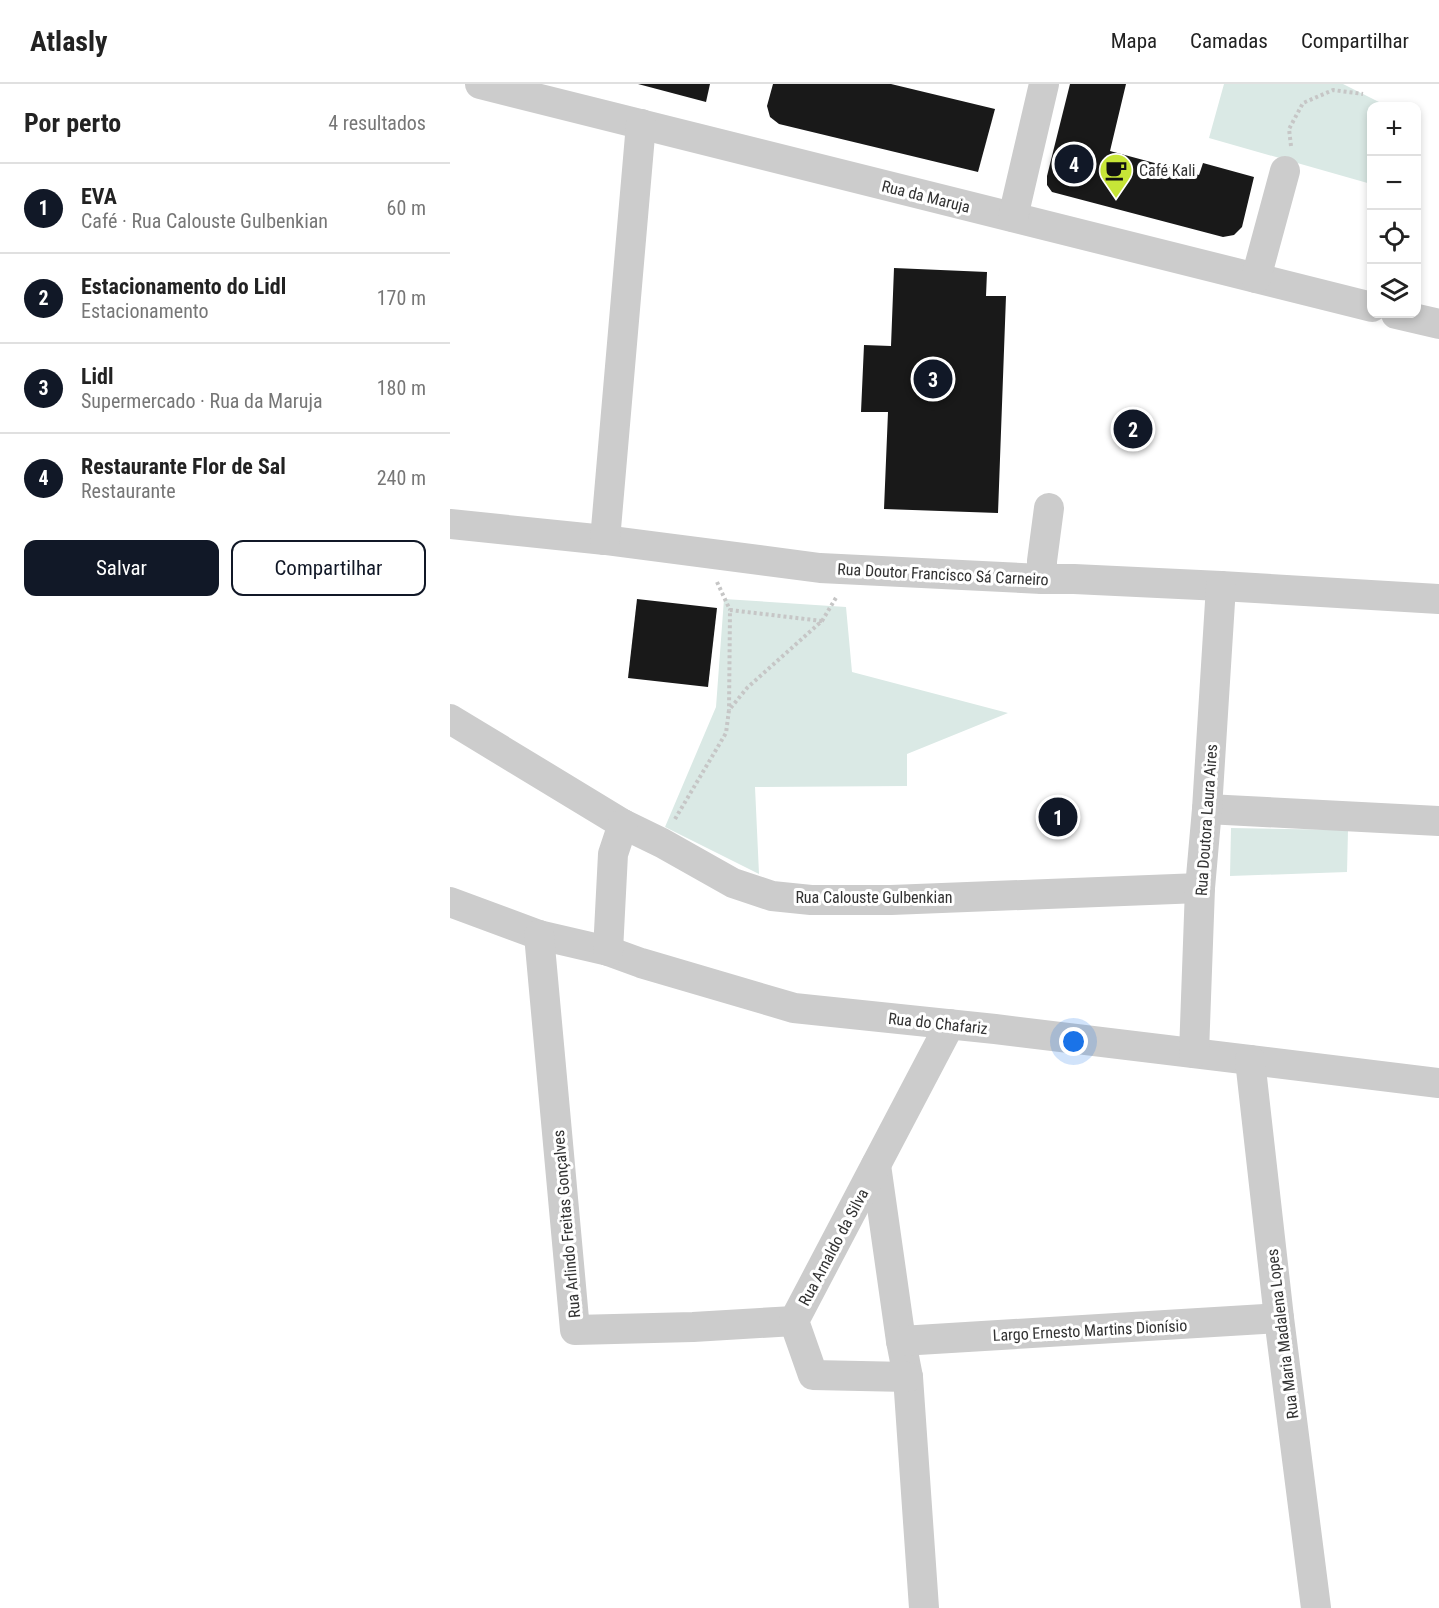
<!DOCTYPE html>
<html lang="pt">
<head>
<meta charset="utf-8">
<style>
	:root { --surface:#fff; --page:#f2f2f2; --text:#222; --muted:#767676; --line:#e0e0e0; --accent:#111827 }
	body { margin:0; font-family:"Roboto Condensed",sans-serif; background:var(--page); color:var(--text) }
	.controls { position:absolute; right:18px; top:18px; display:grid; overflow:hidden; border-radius:12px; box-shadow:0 3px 9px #0003 }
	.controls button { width:54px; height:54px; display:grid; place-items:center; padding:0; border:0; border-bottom:2px solid var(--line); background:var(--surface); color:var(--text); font:30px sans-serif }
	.you { position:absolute; left:624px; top:958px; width:21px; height:21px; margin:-15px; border:4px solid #fff; border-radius:50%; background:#1a73e8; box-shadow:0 0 0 9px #1a73e833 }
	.badge { display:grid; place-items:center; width:39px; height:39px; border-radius:50%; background:var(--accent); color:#fff; font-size:20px; font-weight:700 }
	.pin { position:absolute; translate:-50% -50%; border:3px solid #fff; box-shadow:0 2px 6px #0006 }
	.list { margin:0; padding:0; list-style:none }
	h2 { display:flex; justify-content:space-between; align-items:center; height:78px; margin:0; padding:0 24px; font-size:26px }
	h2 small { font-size:20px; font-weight:400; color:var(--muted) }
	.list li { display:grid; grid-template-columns:39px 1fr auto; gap:18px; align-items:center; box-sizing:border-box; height:90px; padding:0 24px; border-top:2px solid var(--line) }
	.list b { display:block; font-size:22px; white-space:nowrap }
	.list p { margin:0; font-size:20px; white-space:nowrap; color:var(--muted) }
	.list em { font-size:20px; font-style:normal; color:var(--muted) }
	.actions { display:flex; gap:12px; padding:18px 24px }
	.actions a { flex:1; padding:14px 0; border:2px solid var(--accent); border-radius:12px; text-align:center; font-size:21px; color:var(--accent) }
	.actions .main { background:var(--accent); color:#fff }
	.icon { flex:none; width:33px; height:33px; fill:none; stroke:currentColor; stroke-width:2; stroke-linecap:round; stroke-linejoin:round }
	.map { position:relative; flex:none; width:989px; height:1524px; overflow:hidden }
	header { display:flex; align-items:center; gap:36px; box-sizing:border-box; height:84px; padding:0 30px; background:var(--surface); border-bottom:2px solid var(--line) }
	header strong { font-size:28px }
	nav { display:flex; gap:33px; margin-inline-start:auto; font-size:21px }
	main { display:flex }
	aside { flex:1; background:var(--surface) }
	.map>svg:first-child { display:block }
	.green { fill:#dae9e5 }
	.building { fill:#191919 }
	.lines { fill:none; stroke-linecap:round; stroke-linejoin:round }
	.path { stroke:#c6c6c6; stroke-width:4; stroke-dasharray:3 3; stroke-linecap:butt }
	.minor { stroke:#ccc; stroke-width:30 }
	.labels { text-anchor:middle; stroke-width:6; stroke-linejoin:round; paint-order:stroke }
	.poi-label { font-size:16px; fill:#323232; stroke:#fff; text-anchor:start }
	.street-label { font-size:16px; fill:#323232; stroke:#fff }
</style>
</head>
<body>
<header>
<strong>Atlasly</strong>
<nav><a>Mapa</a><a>Camadas</a><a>Compartilhar</a></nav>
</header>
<main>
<aside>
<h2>Por perto<small>4 resultados</small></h2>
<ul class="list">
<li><span class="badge">1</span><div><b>EVA</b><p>Café · Rua Calouste Gulbenkian</p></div><em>60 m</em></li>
<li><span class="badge">2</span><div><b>Estacionamento do Lidl</b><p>Estacionamento</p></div><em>170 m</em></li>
<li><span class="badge">3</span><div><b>Lidl</b><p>Supermercado · Rua da Maruja</p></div><em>180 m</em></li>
<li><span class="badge">4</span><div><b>Restaurante Flor de Sal</b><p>Restaurante</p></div><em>240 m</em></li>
</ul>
<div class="actions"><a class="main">Salvar</a><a>Compartilhar</a></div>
</aside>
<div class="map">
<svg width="989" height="1524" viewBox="0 0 989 1524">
	<rect width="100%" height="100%" fill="#fff"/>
	<!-- green -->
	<g class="green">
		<polygon points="774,0 893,0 937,22 922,22 921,100 759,54"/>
		<polygon points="274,515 396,523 402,588 558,629 457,670 457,702 305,703 309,790 215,743 266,623"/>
		<polygon points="781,744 898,746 897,788 780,792"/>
	</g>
	<!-- building -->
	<g class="building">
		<polygon points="188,0 260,0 256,18"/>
		<polygon points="323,0 441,0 545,25 528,88 329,40 320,33 317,22"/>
		<polygon points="620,0 676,0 660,67 749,91 753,79 804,93 792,143 784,151 773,153 602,108 597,101 597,92"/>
		<polygon points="444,184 537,188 536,212 556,212 548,429 434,425 438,328 411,328 414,261 441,262"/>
		<polygon points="187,515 267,524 258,603 178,594"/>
	</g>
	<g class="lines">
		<!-- path -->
		<g class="path">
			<polyline points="841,62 839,45 853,19 883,6 913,10"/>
			<polyline points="267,498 280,526"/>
			<polyline points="372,537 387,512"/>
			<polyline points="225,735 276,649 279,626 297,604 372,537 280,526 279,626"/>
		</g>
		<!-- minor -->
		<g class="minor">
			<polyline points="30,0 922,223"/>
			<polyline points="563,133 594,0"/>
			<polyline points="806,194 835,87"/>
			<polyline points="946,230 989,240"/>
			<polyline points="0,440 155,456 370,484 592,495 624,495 771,502 989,515"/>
			<polyline points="155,456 191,40"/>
			<polyline points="592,495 592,477 599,424"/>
			<polyline points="0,635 173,740 212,759 283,799 322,812 361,816 441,816 750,804"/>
			<polyline points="757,725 989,737"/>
			<polyline points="0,818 89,851 158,867 191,879 344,924 545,945 989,999"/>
			<polyline points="89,851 125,1246 243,1243 344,1237"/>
			<polyline points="158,867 163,770 173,740"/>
			<polyline points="744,969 750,804 757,725 771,502"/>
			<polyline points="800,976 829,1234 866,1524"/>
			<polyline points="426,1081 451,1257 458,1293 474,1524"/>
			<polyline points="451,1257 829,1234"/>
			<polyline points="458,1293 363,1291 344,1237 500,940"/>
		</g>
	</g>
	<!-- icons -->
	<defs>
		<symbol id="cafe-pin" viewBox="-11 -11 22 30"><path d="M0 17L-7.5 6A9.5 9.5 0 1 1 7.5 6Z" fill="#c7e537" stroke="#fff"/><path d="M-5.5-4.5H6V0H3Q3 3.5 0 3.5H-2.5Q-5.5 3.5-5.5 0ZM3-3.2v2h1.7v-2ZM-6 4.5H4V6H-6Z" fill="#111"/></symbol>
	</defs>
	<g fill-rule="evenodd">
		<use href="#cafe-pin" x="647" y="67" width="38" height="52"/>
	</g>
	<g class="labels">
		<!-- poi labels -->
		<g class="poi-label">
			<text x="689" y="92">Café Kali</text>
		</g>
		<!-- street labels -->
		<g class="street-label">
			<text transform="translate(476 112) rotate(14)" y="6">Rua da Maruja</text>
			<text transform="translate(493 490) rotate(3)" y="6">Rua Doutor Francisco Sá Carneiro</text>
			<text transform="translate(756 736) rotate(-86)" y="6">Rua Doutora Laura Aires</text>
			<text x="424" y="819">Rua Calouste Gulbenkian</text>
			<text transform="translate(488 939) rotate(6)" y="6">Rua do Chafariz</text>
			<text transform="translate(116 1140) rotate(-95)" y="6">Rua Arlindo Freitas Gonçalves</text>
			<text transform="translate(383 1163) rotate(-62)" y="6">Rua Arnaldo da Silva</text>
			<text transform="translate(640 1246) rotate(-3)" y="6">Largo Ernesto Martins Dionísio</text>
			<text transform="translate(832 1250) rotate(-97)" y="6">Rua Maria Madalena Lopes</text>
		</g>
	</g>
</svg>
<div class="controls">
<button>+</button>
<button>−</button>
<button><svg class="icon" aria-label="locate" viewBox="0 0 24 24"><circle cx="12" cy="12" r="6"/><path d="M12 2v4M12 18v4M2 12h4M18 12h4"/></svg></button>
<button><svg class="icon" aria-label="layers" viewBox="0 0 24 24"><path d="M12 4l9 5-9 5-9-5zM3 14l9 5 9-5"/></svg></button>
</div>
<div class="you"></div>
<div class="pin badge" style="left:608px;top:733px">1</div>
<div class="pin badge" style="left:683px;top:345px">2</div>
<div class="pin badge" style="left:483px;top:295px">3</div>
<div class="pin badge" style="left:624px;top:80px">4</div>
</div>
</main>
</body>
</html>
